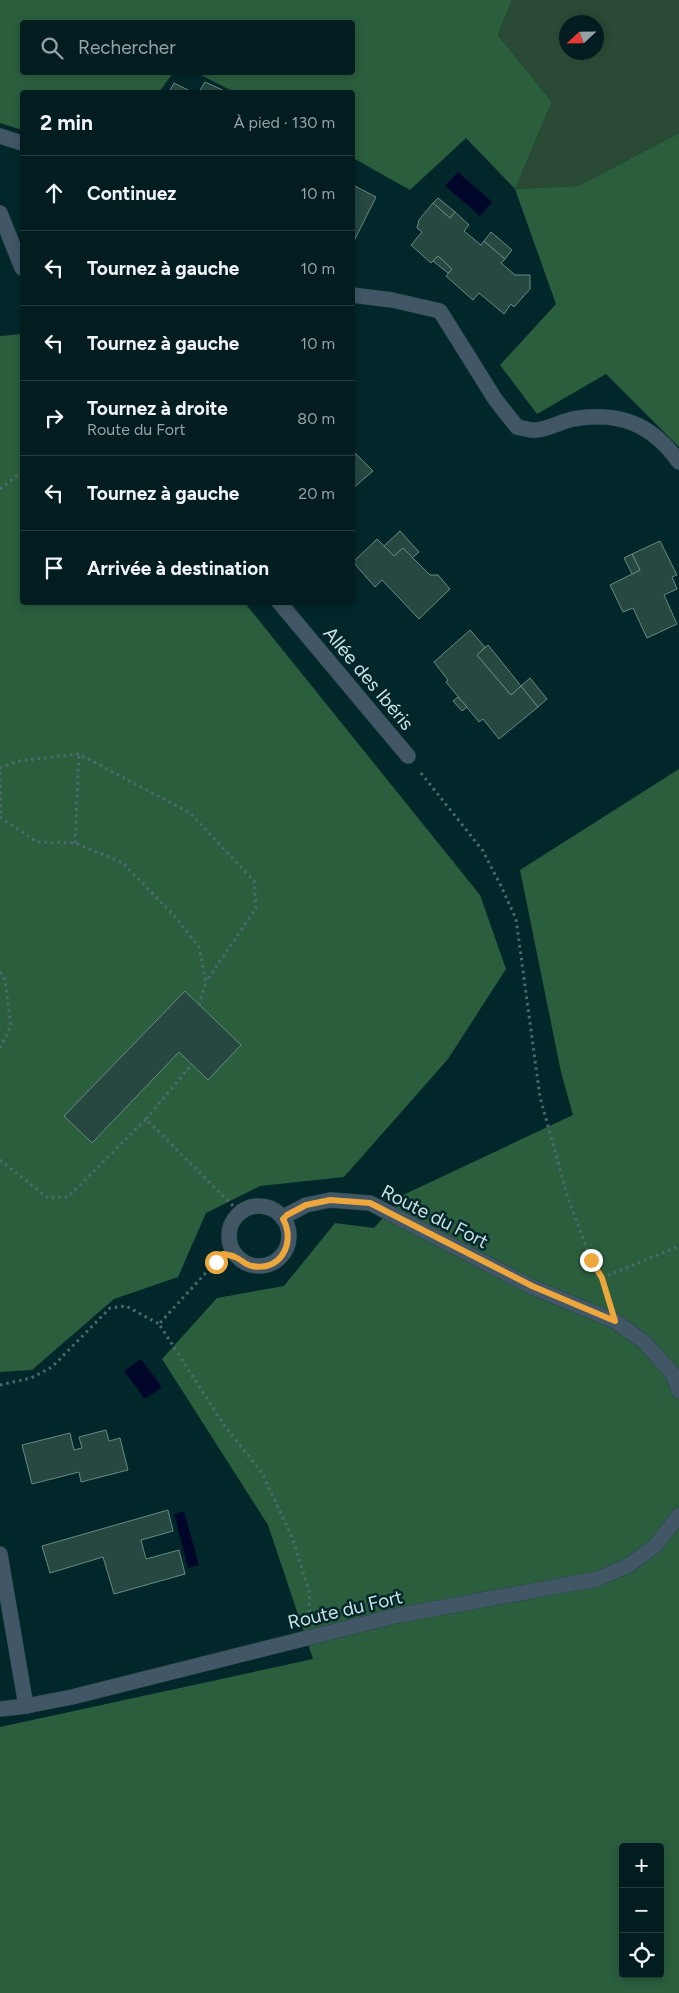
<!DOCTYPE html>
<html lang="fr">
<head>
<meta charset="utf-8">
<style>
	:root { --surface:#021d20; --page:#102a2d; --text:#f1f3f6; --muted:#96a2a5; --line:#233b3e }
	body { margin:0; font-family:Figtree,sans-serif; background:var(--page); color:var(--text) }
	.controls { position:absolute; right:15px; bottom:15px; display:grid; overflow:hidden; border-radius:5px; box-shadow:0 2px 8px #0003 }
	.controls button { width:45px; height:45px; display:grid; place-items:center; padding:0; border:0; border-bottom:1px solid var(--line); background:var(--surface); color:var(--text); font:25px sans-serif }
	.compass { position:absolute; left:559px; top:15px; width:45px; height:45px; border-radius:50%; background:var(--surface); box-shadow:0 2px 8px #0003; rotate:248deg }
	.stop { position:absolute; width:15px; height:15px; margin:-11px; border:4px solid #eea73d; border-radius:50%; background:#fff }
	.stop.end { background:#eea73d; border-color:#fff; box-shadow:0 1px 5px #0008 }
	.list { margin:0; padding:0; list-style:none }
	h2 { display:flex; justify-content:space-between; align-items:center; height:65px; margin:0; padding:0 20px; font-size:21px }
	h2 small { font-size:16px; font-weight:400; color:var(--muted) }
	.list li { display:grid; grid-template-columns:32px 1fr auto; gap:15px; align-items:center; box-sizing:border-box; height:75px; padding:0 20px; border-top:1px solid var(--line) }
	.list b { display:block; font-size:19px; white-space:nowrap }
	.list p { margin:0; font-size:16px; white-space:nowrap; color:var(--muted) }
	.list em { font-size:16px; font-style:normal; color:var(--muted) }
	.icon { flex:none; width:28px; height:28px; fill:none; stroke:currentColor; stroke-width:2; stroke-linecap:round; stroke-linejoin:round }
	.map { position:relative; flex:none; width:679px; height:1993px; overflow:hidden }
	.search { position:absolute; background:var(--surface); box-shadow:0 2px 8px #0003; left:20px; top:20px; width:335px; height:55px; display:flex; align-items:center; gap:12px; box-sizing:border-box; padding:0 18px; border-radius:5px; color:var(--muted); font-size:19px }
	.panel { position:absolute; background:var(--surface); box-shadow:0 2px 8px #0003; left:20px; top:90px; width:335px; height:515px; border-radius:5px }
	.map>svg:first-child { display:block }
	.green { fill:#2b4a35; fill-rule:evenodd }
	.forest { fill:#2a5e3d; fill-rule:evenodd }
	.water { fill:#00062a }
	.building { fill:#264841; stroke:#678a82 }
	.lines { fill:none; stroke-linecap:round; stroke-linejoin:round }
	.minor-casing { stroke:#224548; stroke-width:16 }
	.path { stroke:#4c6b6e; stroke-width:3; stroke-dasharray:2.5 4; stroke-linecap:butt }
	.minor { stroke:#415765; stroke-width:15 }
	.route { stroke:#eea73d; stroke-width:6 }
	.labels { text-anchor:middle; stroke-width:5; stroke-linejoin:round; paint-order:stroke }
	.street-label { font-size:19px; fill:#cde0e3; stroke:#02272b }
</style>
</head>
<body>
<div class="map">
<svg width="679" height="1993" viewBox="0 0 679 1993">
	<rect width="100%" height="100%" fill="#02272b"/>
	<!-- green -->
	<path class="green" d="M 512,0 L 679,0 L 679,133 L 578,186 L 515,189 L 552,102 L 498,35 ZM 566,22 L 596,22 L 596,52 L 566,52 Z"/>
	<!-- forest -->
	<g class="forest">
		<polygon points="0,0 512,0 498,35 552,102 515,189 578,186 679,133 679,447 606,374 537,414 500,365 556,304 515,189 466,138 410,190 353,158 352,92 234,92 197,73 352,72 352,22 22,22 22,72 173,73 159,92 22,92 22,130 0,123"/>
		<polygon points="22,334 22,602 245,603 480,895 506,969 448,1059 344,1177 260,1186 206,1213 178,1277 114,1299 32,1370 0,1372 0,336"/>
		<path d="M 679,769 L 679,1993 L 0,1993 L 0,1727 L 313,1659 L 268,1525 L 162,1359 L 217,1298 L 284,1286 L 335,1223 L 374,1228 L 403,1195 L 573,1115 L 561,1072 L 520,870 ZM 623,1847 L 660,1847 L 660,1974 L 623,1974 Z"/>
	</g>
	<!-- water -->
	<g class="water">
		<polygon points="458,172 492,202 480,216 445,186"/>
		<polygon points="141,1359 162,1387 145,1399 124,1371"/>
		<polygon points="184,1511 199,1565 188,1568 174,1514"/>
	</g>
	<!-- building -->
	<g class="building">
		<polygon points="205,82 227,92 199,92"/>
		<polygon points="174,83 192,92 169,92"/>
		<polygon points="353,185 376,197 352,245 352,187"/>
		<polygon points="438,198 455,212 450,218 433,203"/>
		<polygon points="433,203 450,218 455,212 469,225 464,231 481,245 484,241 505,259 501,263 515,275 530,275 530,289 514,307 511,304 504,314 479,293 473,300 446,276 452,269 438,256 431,263 411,245 422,232 417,228 419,220"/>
		<polygon points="491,232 512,250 505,259 484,241"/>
		<polygon points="438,256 452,269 448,273 433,261"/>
		<polygon points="352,450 373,471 352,489"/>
		<polygon points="400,531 419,552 412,558 403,548 394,556 384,546"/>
		<polygon points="377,539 394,556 403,548 430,575 438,575 450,589 419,619 382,580 375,587 353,562"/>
		<polygon points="660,541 677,575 672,577 677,589 664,595 677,624 647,638 633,608 623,612 610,585 640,570 632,554"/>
		<polygon points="632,554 640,570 632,574 624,558"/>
		<polygon points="470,630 485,647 477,655 511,695 521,686 538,707 499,739 483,719 479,722 446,682 448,680 434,662"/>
		<polygon points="488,645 521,686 511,695 477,655"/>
		<polygon points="530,678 547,699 538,707 521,686"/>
		<polygon points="458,697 467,707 462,711 453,701"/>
		<polygon points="185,991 241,1045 208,1080 179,1052 92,1143 64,1116"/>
		<polygon points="106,1430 109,1441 120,1438 128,1470 81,1482 79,1472 32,1484 22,1445 70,1433 74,1450 82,1448 79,1437"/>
		<polygon points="168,1510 173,1531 141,1540 146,1559 179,1550 185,1574 114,1594 103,1557 50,1573 42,1546"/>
	</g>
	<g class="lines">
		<defs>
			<g id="minor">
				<polyline points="0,136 22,143"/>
				<polyline points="0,213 22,268"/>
				<path d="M 352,295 L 392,300 L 440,311 L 495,399 L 517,427 C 523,428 530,431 536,430 C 548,429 560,422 573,419 C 619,411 652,424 679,462"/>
				<polyline points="279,602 408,756"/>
				<circle cx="259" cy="1236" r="30"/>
				<polyline points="283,1219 287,1215 306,1205 330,1200 370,1203 532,1287 615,1321 644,1342 673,1374 679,1391"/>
				<polyline points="0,1554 26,1706"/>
				<polyline points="0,1709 26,1706 72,1697 395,1616 597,1579 629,1565 656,1545 679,1515"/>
			</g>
		</defs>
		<!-- minor casing -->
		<use href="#minor" class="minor-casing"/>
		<!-- path -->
		<g class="path">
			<polyline points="0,489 22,472"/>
			<polyline points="0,768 19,761 79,754 190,813 254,881 256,908 206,982"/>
			<polyline points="0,772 1,816"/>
			<polyline points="421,773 483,851 501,886 516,919 540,1097 567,1195 591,1260 602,1278 607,1294"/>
			<polyline points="0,817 37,842 75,843 123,863 178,920 199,947 206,982 199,1005"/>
			<polyline points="75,843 79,754"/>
			<polyline points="0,972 5,980 11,1026 0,1048"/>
			<polyline points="146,1119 192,1064"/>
			<polyline points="0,1160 48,1198 68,1197 146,1119 240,1213"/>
			<polyline points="236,1257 223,1254 159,1324 224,1425 262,1473 292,1537 309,1591 310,1614"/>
			<polyline points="602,1278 679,1246"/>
			<polyline points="0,1385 31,1378 52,1367 110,1308 126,1306 159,1324"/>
		</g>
		<!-- minor -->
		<use href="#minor" class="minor"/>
	</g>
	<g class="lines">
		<!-- route -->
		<path class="route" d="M 216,1262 L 223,1254 C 227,1255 231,1255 235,1257 C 241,1259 245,1265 252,1266 C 281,1272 296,1242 283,1219 L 287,1215 L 306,1205 L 330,1200 L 370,1203 L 532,1286 L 615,1321 L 602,1278 L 591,1260"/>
	</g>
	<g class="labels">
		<!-- street labels -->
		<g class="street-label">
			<text transform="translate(369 678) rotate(50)" y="7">Allée des Ibéris</text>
			<text transform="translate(435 1216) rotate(27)" y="7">Route du Fort</text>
			<text transform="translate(345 1609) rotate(-13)" y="7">Route du Fort</text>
		</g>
	</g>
</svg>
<div class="controls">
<button>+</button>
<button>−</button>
<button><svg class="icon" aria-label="locate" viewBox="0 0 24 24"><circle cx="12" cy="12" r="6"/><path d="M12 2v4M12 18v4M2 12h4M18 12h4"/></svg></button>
</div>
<svg class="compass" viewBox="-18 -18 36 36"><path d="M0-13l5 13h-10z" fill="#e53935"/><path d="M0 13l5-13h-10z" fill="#96a2a5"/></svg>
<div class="stop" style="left:216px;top:1262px"></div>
<div class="stop end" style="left:591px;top:1260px"></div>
<div class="search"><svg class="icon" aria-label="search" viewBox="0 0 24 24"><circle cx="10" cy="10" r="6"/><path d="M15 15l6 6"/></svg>Rechercher</div>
<section class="panel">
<h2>2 min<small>À pied · 130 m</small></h2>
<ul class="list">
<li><svg class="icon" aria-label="ahead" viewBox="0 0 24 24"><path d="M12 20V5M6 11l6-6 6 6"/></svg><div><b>Continuez</b></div><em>10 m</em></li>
<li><svg class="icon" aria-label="left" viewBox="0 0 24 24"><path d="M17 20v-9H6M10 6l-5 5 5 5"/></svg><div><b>Tournez à gauche</b></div><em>10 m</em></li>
<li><svg class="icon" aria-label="left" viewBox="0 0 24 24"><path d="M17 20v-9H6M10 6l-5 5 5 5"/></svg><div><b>Tournez à gauche</b></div><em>10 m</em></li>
<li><svg class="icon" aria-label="right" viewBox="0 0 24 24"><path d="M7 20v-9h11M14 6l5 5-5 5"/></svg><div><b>Tournez à droite</b><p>Route du Fort</p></div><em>80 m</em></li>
<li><svg class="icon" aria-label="left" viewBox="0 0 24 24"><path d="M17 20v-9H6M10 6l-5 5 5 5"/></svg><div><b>Tournez à gauche</b></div><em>20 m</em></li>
<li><svg class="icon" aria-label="arrive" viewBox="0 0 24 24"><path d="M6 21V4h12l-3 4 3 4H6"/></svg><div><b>Arrivée à destination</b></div></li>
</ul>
</section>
</div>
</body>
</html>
